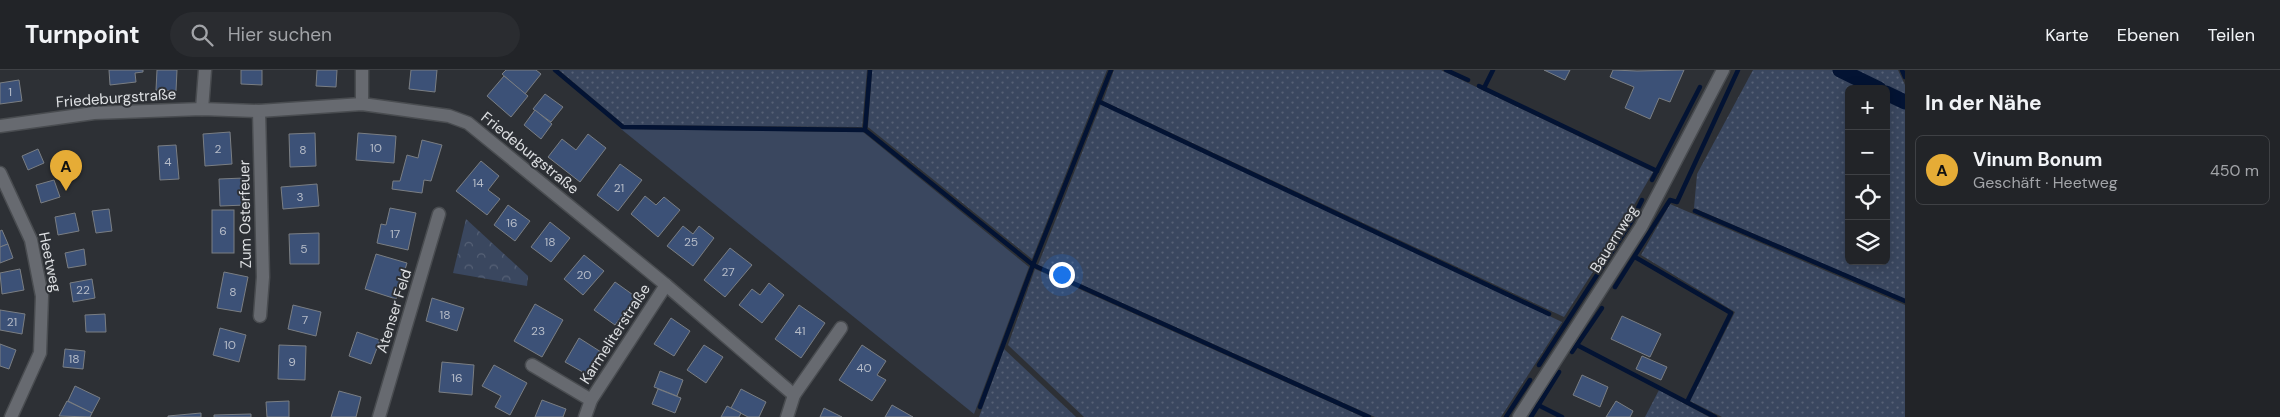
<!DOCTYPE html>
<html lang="de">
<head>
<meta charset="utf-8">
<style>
	:root { --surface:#222428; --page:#2a2c30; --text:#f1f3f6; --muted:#a2a4a8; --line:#3f4145; --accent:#e6ac36 }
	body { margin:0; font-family:"DM Sans",sans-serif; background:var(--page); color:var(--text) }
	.controls { position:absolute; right:15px; top:15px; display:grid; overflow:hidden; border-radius:8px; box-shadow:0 2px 12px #0003 }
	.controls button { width:45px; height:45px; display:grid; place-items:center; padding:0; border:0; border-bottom:1px solid var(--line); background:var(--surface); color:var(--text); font:25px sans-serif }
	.you { position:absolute; left:1061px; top:204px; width:18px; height:18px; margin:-12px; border:4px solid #fff; border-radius:50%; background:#1a73e8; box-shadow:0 0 0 8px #1a73e833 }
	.badge { display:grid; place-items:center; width:32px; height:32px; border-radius:50%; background:var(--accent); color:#111; font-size:16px; font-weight:700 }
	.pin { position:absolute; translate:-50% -41px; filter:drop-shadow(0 1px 2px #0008) }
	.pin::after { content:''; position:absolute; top:26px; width:18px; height:15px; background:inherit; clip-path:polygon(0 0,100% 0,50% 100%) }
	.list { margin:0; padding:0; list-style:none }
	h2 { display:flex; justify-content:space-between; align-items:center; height:65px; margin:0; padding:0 20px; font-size:21px }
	h2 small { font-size:16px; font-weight:400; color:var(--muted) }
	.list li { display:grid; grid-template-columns:32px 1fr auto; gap:15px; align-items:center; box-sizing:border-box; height:70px; margin:0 10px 10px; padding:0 10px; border:1px solid var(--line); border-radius:8px }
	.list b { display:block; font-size:19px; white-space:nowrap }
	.list p { margin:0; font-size:16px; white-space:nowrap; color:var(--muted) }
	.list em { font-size:16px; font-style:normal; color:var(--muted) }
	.icon { flex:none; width:28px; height:28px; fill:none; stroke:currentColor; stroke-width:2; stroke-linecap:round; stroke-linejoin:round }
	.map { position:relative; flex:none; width:1905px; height:347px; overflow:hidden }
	header { display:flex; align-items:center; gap:30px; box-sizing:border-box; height:70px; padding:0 25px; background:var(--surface); border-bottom:1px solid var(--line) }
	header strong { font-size:24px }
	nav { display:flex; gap:28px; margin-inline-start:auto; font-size:18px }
	.search { width:350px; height:45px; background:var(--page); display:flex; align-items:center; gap:12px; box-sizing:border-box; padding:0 18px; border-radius:28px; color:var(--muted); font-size:19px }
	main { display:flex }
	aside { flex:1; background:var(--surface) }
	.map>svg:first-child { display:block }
	.grass { fill:url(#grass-dots) }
	.forest { fill:url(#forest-crowns) }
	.garden { fill:#3a475f }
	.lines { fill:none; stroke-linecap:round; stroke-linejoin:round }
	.stream { stroke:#031333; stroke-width:4.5 }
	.canal { stroke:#031333; stroke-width:15 }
	.building { fill:#3c5177; stroke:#7a7e83 }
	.street-casing { stroke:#494c50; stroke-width:15 }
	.street { stroke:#676a70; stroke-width:12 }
	.labels { text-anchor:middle; stroke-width:4; stroke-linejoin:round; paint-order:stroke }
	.number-label { font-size:12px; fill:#b6bcc8 }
	.street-label { font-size:15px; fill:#dee0e3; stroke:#2d3035 }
</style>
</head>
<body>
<header>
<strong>Turnpoint</strong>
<div class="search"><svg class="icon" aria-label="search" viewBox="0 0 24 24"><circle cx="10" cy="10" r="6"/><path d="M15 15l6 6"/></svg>Hier suchen</div>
<nav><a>Karte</a><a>Ebenen</a><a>Teilen</a></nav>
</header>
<main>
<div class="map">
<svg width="1905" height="347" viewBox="0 0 1905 347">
	<defs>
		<pattern id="grass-dots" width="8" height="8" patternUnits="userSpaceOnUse" patternTransform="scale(1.25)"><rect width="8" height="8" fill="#3a475f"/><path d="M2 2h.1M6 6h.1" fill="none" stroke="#566176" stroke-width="1.8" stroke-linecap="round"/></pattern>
		<pattern id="forest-crowns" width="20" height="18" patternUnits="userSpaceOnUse" patternTransform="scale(1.25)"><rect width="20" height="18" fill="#3a475f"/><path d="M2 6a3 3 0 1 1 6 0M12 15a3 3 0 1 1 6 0" fill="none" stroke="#566176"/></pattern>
	</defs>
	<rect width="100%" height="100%" fill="#2d3035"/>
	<!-- grass -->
	<g class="grass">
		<polygon points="559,0 867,0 862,57 624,55"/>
		<polygon points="872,0 1107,0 1032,189 868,57"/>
		<polygon points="1114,0 1441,0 1653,102 1618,163 1564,247 1103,31"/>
		<polygon points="1753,0 1833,0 1871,19 1849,19 1849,191 1886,191 1886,26 1905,35 1905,229 1694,138 1697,104"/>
		<polygon points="1851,0 1898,0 1905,15 1905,28"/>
		<polygon points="1101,34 1562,252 1501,347 1375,347 1038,195"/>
		<polygon points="1670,134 1905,235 1905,347 1722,347 1690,331 1735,242 1641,185"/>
		<polygon points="1035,199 1363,347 1084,347 1008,275"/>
		<polygon points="1004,279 1076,347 979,347"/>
		<polygon points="1659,320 1709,347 1645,347"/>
	</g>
	<!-- forest -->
	<polygon class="forest" points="466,149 528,206 527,216 453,203"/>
	<!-- garden -->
	<polygon class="garden" points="621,59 863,62 1029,197 974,344"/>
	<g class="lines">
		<!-- stream -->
		<g class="stream">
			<polyline points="555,0 623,57 865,60"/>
			<polyline points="870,0 865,60 1033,195 1369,347"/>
			<polyline points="1446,0 1468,10"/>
			<polyline points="1902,0 1905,7"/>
			<polyline points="1479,16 1657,101"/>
			<polyline points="1484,18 1493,0"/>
			<polyline points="1100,32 1549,244"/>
			<polyline points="1652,110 1700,17"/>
			<polyline points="1695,141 1905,231"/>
			<polyline points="1635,187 1731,243 1687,332"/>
			<polyline points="1615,217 1670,130 1677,132 1738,0"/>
			<polyline points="1577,275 1715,347"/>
			<polyline points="1572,282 1602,238"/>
			<polyline points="1539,295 1631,152 1642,130"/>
			<polyline points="1538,335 1562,347"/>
			<polyline points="980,337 1033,195 1111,0"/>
			<polyline points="1506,347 1530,310"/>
			<polyline points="1531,347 1559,302"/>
		</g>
		<!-- canal -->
		<g class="canal">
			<polyline points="1840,0 1879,19"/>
			<polyline points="1886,23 1905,32"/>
		</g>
	</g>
	<!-- building -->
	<g class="building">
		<polygon points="109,0 143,0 143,2 135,3 136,12 110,15"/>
		<polygon points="157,0 177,0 176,21 156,20"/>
		<polygon points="241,0 262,0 262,15 241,14"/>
		<polygon points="317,0 337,0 336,17 316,16"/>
		<polygon points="411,0 437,0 435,22 409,19"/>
		<polygon points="506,0 536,0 541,4 525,24 502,4"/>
		<polygon points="1544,0 1570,0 1565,10"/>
		<polygon points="1613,0 1637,1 1684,0 1670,32 1659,28 1650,49 1625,38 1634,17 1610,7"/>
		<polygon points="504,6 528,26 511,47 487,26"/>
		<polygon points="19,10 22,31 0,34 0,13"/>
		<polygon points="545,24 563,37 551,52 533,39"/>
		<polygon points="535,40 552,54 541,69 524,55"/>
		<polygon points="230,62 232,94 205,96 203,64"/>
		<polygon points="315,63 316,96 290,97 289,64"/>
		<polygon points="358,63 396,66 394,93 356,90"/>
		<polygon points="588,64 606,78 580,112 548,87 562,69 576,80"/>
		<polygon points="422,70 442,75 431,111 424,110 422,123 392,119 393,111 400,111 407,85 418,88"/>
		<polygon points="176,75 179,109 160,110 158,76"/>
		<polygon points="38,79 44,93 28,100 22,86"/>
		<polygon points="481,91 499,106 488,120 500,129 487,145 456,121"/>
		<polygon points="620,94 642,110 618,141 597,125"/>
		<polygon points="244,108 246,135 220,136 219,109"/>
		<polygon points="54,110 60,127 41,133 36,115"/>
		<polygon points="317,114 319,136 283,139 281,117"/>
		<polygon points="645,126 656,135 664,127 680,140 658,167 631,144"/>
		<polygon points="508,135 530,151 515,171 494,155"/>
		<polygon points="390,138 416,143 408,180 377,173 381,154 386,155"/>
		<polygon points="109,139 112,161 96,163 92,141"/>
		<rect x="212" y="140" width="22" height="43"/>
		<polygon points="75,143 79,161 58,165 55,147"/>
		<polygon points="550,152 570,168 551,192 531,177"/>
		<polygon points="683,156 693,164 699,156 714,168 693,196 667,176"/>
		<polygon points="2,160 8,174 0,177 0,161"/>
		<polygon points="319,163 319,194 290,194 289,164"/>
		<polygon points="8,174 13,188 0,193 0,177"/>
		<polygon points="730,178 752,195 725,227 704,210"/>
		<polygon points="84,179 86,195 68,198 65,183"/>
		<polygon points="376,184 407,193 396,229 365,219"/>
		<polygon points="584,185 604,201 583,225 564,209"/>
		<polygon points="20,199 24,220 2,224 0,203"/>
		<polygon points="224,202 248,207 241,242 217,238"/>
		<polygon points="92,209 95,228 73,232 70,213"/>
		<polygon points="615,212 636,227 615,255 594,240"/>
		<polygon points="769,213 784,225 762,253 739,235 752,219 760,225"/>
		<polygon points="432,228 464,238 457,261 426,251"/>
		<polygon points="535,234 563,250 542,287 514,271"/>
		<polygon points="293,235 321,242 316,266 288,259"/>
		<polygon points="799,235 825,253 801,288 775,269"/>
		<polygon points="0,240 25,244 22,264 0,260"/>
		<polygon points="105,244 106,262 86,262 85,245"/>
		<polygon points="1622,246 1661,264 1650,287 1611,269"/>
		<polygon points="671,248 690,261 674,286 654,274"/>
		<polygon points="220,258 246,265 239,292 213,285"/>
		<polygon points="357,262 380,270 371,294 349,286"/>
		<polygon points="579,268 601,282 588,305 565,292"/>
		<polygon points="0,274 16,280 9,299 0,296"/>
		<polygon points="279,275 306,276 305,310 278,309"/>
		<polygon points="704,275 723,287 706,313 687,300"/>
		<polygon points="862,275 886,291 877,305 886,310 872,331 839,310"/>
		<polygon points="65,279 85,281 83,299 63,297"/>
		<polygon points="1642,286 1667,297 1661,310 1636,299"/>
		<polygon points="442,292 474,295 472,325 439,322"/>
		<polygon points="494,295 527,313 510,345 495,337 501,326 482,316"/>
		<polygon points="660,301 683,310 677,326 654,317"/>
		<polygon points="1582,305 1608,317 1600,337 1573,325"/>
		<polygon points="75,316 100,328 92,343 68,331"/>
		<polygon points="658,319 681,328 675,343 652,334"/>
		<polygon points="741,319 766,332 759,347 748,347 731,338"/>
		<polygon points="339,321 361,327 356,347 331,347"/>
		<polygon points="542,330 566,339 563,347 535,347"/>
		<polygon points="67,331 92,343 90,347 59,346"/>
		<polygon points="289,331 289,347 267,347 266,332"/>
		<polygon points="1616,331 1633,341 1630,347 1606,347"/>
		<polygon points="892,335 913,347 885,347"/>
		<polygon points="727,336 741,343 739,347 721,347"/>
		<polygon points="824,338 842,347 820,347"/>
		<polygon points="201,343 201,347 168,347 168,346"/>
		<polygon points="251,344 251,347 214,347 214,345"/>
	</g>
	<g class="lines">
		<defs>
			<g id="street">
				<polyline points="362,34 362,0"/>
				<polyline points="202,39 205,0"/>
				<polyline points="259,41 263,207 260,246"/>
				<polyline points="0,56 94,43 202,39 259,41 362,34 449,46 468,53 666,215 794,325"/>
				<polyline points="0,103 31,170 42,226 40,283 11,347"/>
				<polyline points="532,295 591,330"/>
				<polyline points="379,347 439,144"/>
				<polyline points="585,347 591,330 666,215"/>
				<polyline points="787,347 794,325 841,258"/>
				<polyline points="1519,347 1641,157 1723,0"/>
			</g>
		</defs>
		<!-- street casing -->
		<use href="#street" class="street-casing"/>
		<!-- street -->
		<use href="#street" class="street"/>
	</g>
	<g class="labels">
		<!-- number labels -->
		<g class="number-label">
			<text x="10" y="26">1</text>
			<text x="376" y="82">10</text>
			<text x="218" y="83">2</text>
			<text x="303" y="84">8</text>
			<text x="168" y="96">4</text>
			<text x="478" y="117">14</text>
			<text x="619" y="122">21</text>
			<text x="300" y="131">3</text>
			<text x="512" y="157">16</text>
			<text x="223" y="165">6</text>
			<text x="395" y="168">17</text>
			<text x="550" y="176">18</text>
			<text x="691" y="176">25</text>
			<text x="304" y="183">5</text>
			<text x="728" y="206">27</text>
			<text x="584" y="209">20</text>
			<text x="83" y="224">22</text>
			<text x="233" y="226">8</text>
			<text x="445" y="249">18</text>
			<text x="305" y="254">7</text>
			<text x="12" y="256">21</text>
			<text x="538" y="265">23</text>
			<text x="800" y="265">41</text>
			<text x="230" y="279">10</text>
			<text x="74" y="293">18</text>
			<text x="292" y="296">9</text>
			<text x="864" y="302">40</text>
			<text x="457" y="312">16</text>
		</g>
		<!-- street labels -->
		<g class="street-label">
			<text transform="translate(116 28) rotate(-4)" y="5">Friedeburgstraße</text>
			<text transform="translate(530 83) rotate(39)" y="5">Friedeburgstraße</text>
			<text transform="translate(245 144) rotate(-91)" y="5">Zum Osterfeuer</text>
			<text transform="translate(1614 169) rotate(-58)" y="5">Bauernweg</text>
			<text transform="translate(50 192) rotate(78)" y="5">Heetweg</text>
			<text transform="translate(394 241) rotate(-73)" y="5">Atenser Feld</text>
			<text transform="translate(615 264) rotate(-57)" y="5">Karmeliterstraße</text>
		</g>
	</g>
</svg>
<div class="controls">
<button>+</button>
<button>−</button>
<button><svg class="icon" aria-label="locate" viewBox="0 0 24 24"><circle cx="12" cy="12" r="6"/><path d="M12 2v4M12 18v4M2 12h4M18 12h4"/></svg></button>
<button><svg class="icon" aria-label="layers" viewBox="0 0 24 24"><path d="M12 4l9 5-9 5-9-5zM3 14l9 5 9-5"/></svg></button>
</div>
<div class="you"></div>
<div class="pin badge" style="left:66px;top:121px">A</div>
</div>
<aside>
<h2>In der Nähe<small></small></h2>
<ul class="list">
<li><span class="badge">A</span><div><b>Vinum Bonum</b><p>Geschäft · Heetweg</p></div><em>450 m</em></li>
</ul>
</aside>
</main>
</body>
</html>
